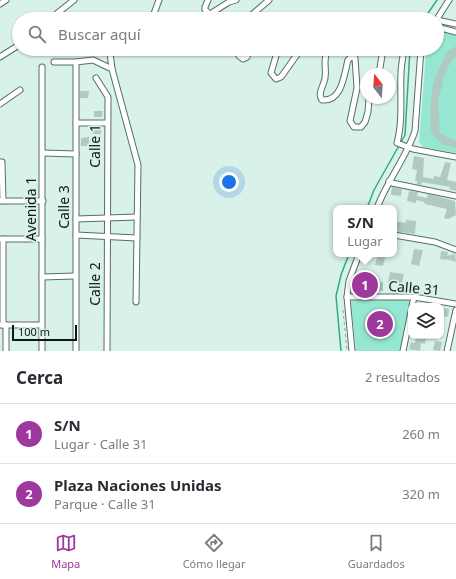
<!DOCTYPE html>
<html lang="es">
<head>
<meta charset="utf-8">
<style>
	:root { --surface:#fff; --page:#f2f2f3; --text:#2b2b33; --muted:#7c7c81; --line:#e1e1e2; --accent:#9e389c }
	body { margin:0; font-family:"Noto Sans",sans-serif; background:var(--page); color:var(--text) }
	.controls { position:absolute; right:12px; bottom:12px; display:grid; overflow:hidden; border-radius:8px; box-shadow:0 1px 3px #0004 }
	.controls button { width:36px; height:36px; display:grid; place-items:center; padding:0; border:0; border-bottom:1px solid var(--line); background:var(--surface); color:var(--text); font:20px sans-serif }
	.compass { position:absolute; left:360px; top:68px; width:36px; height:36px; border-radius:50%; background:var(--surface); box-shadow:0 1px 3px #0004; rotate:343deg }
	.scale { position:absolute; left:12px; bottom:10px; width:65px; box-sizing:border-box; padding-left:4px; border:2px solid #0f1816; border-top:0; font-size:11px; line-height:14px; white-space:nowrap; color:#0f1816; -webkit-text-stroke:3px #d8f1e9; paint-order:stroke }
	.you { position:absolute; left:229px; top:182px; width:14px; height:14px; margin:-10px; border:3px solid #fff; border-radius:50%; background:#1a73e8; box-shadow:0 0 0 6px #1a73e833 }
	.badge { display:grid; place-items:center; width:26px; height:26px; border-radius:50%; background:var(--accent); color:#fff; font-size:13px; font-weight:700 }
	.pin { position:absolute; translate:-50% -50%; border:2px solid #fff; box-shadow:0 1px 4px #0006 }
	.popup { position:absolute; left:333px; top:205px; width:64px; height:52px; box-sizing:border-box; display:grid; place-content:center; border-radius:8px; background:var(--surface); filter:drop-shadow(0 1px 3px #0005); font-size:13px; white-space:nowrap; color:var(--muted) }
	.popup b { font-size:15px; color:var(--text) }
	.popup::after { content:''; position:absolute; left:50%; top:100%; margin-left:-8px; border:8px solid transparent; border-top-color:var(--surface) }
	.list { margin:0; padding:0; list-style:none }
	h2 { display:flex; justify-content:space-between; align-items:center; height:52px; margin:0; padding:0 16px; font-size:17px }
	h2 small { font-size:13px; font-weight:400; color:var(--muted) }
	.list li { display:grid; grid-template-columns:26px 1fr auto; gap:12px; align-items:center; box-sizing:border-box; height:60px; padding:0 16px; border-top:1px solid var(--line) }
	.list b { display:block; font-size:15px; white-space:nowrap }
	.list p { margin:0; font-size:13px; white-space:nowrap; color:var(--muted) }
	.list em { font-size:13px; font-style:normal; color:var(--muted) }
	.icon { flex:none; width:22px; height:22px; fill:none; stroke:currentColor; stroke-width:2; stroke-linecap:round; stroke-linejoin:round }
	.map { position:relative; flex:none; width:456px; height:351px; overflow:hidden }
	.search { position:absolute; background:var(--surface); box-shadow:0 1px 3px #0004; left:12px; right:12px; top:12px; height:44px; display:flex; align-items:center; gap:10px; box-sizing:border-box; padding:0 14px; border-radius:22px; color:var(--muted); font-size:15px }
	.sheet { height:172px; background:var(--surface) }
	nav { display:flex; justify-content:space-around; align-items:center; box-sizing:border-box; height:56px; border-top:1px solid var(--line); background:var(--surface); font-size:11px; color:var(--muted) }
	nav a { display:grid; justify-items:center; gap:2px }
	nav .on { color:var(--accent) }
	.map>svg:first-child { display:block }
	.green { fill:#96e7d1 }
	.lines { fill:none; stroke-linecap:round; stroke-linejoin:round }
	.stream { stroke:#30ab91; stroke-width:1.5 }
	.building { fill:#b0c9c1 }
	.minor-casing { stroke:#576e67; stroke-width:7 }
	.path { stroke:#92a59f; stroke-width:1; stroke-dasharray:3 3; stroke-linecap:butt }
	.minor { stroke:#fff; stroke-width:5 }
	.labels { text-anchor:middle; stroke-width:3.5; stroke-linejoin:round; paint-order:stroke }
	.street-label { font-size:14px; fill:#0f1816; stroke:#d8f1e9 }
</style>
</head>
<body>
<div class="map">
<svg width="456" height="351" viewBox="0 0 456 351">
	<rect width="100%" height="100%" fill="#d8f1e9"/>
	<!-- green -->
	<g class="green">
		<polygon points="440,31 456,35 456,153 423,147 419,142 426,54 427,49 437,49 437,32"/>
		<polygon points="382,300 408,300 411,303 401,351 356,351 351,302 352,301"/>
	</g>
	<g class="lines">
		<!-- stream -->
		<g class="stream">
			<polyline points="424,19 437,0"/>
			<polyline points="367,208 374,190 405,135 410,49"/>
			<polyline points="341,351 336,296 341,275 349,254"/>
		</g>
	</g>
	<!-- building -->
	<g class="building">
		<polygon points="456,46 456,56 450,63 444,76 438,102 440,133 456,141 456,148 443,144 435,137 431,132 430,108 433,84 437,73 447,52"/>
		<polygon points="80,91 89,91 88,98 80,98"/>
		<polygon points="94,111 103,111 102,117 94,117"/>
		<rect x="93" y="127" width="8" height="7"/>
		<polygon points="89,137 89,146 81,146 81,138"/>
		<polygon points="414,156 424,158 423,177 433,179 434,176 440,177 445,162 451,163 447,180 456,182 456,191 449,189 450,187 422,182 421,185 417,184 417,181 415,181 417,170 412,169"/>
		<polygon points="392,187 402,189 401,196 391,195"/>
		<polygon points="409,191 418,192 417,196 427,198 428,194 455,201 456,215 448,219 444,218 447,209 425,204 424,202 416,200 416,203 407,201"/>
		<polygon points="406,220 416,221 415,234 394,231 394,221 406,223"/>
		<polygon points="414,249 423,250 419,266 411,264"/>
		<polygon points="441,251 448,252 447,256 455,254 456,262 447,259 447,260 440,259"/>
		<polygon points="378,254 386,254 383,266 375,265"/>
		<polygon points="390,272 404,274 402,284 388,282"/>
		<polygon points="361,282 383,282 383,291 361,292"/>
		<polygon points="441,307 449,309 448,317 441,316"/>
		<polygon points="416,336 426,336 425,344 421,343 420,351 409,349 411,342 415,343"/>
		<polygon points="435,341 442,342 440,351 433,350"/>
	</g>
	<g class="lines">
		<defs>
			<g id="minor">
				<polyline points="208,0 205,7 205,10 210,14 229,2 236,0"/>
				<polyline points="0,4 6,0"/>
				<polyline points="50,19 74,0"/>
				<polyline points="152,19 159,0"/>
				<polyline points="247,19 269,0"/>
				<polyline points="437,19 449,0"/>
				<polyline points="437,20 456,24"/>
				<polyline points="437,27 456,32"/>
				<polyline points="115,49 110,53 112,69 138,165 136,302"/>
				<polyline points="237,49 239,56 243,59 247,57 250,49"/>
				<polyline points="278,49 271,73 276,79 281,77 301,49"/>
				<path d="M 328,49 C 322,61 327,67 325,78 C 324,86 317,93 322,100 C 342,102 344,75 348,60 L 351,57 L 355,58 L 357,88 L 350,121 L 354,127 L 361,127 L 365,122 L 368,112 L 369,98"/>
				<path d="M 404,49 C 403,57 401,66 401,74 C 400,97 403,121 397,143 L 413,149 L 456,157"/>
				<polyline points="0,57 19,45"/>
				<polyline points="54,62 76,62 93,60 112,69"/>
				<polyline points="76,62 76,351"/>
				<polyline points="42,67 42,351"/>
				<polyline points="379,74 383,49"/>
				<polyline points="96,78 108,97 107,351"/>
				<polyline points="0,104 20,90"/>
				<polyline points="76,123 107,123"/>
				<polyline points="43,153 76,154"/>
				<polyline points="0,162 2,162 3,201"/>
				<polyline points="389,181 392,183 456,196"/>
				<polyline points="0,201 43,201"/>
				<path d="M 377,208 C 387,181 406,158 415,131 L 421,49"/>
				<polyline points="76,219 137,217"/>
				<polyline points="76,235 137,238"/>
				<polyline points="394,235 435,242 456,250"/>
				<polyline points="1,239 42,239"/>
				<polyline points="42,277 75,276"/>
				<polyline points="347,297 414,297 456,304"/>
				<polyline points="412,306 414,297"/>
				<polyline points="1,325 41,325"/>
				<polyline points="3,325 3,239"/>
				<polyline points="6,351 6,325"/>
				<polyline points="352,351 347,297 349,281 359,254"/>
				<polyline points="403,351 411,312"/>
				<polyline points="447,351 456,310"/>
			</g>
		</defs>
		<!-- minor casing -->
		<use href="#minor" class="minor-casing"/>
		<!-- path -->
		<polyline class="path" points="343,310 347,351"/>
		<!-- minor -->
		<use href="#minor" class="minor"/>
	</g>
	<g class="labels">
		<!-- street labels -->
		<g class="street-label">
			<text transform="translate(95 146) rotate(-90)" y="5">Calle 1</text>
			<text transform="translate(64 207) rotate(-90)" y="5">Calle 3</text>
			<text transform="translate(31 209) rotate(-90)" y="5">Avenida 1</text>
			<text transform="translate(95 284) rotate(-90)" y="5">Calle 2</text>
			<text transform="translate(414 288) rotate(5)" y="5">Calle 31</text>
		</g>
	</g>
</svg>
<div class="controls">
<button><svg class="icon" aria-label="layers" viewBox="0 0 24 24"><path d="M12 4l9 5-9 5-9-5zM3 14l9 5 9-5"/></svg></button>
</div>
<svg class="compass" viewBox="-18 -18 36 36"><path d="M0-13l5 13h-10z" fill="#e53935"/><path d="M0 13l5-13h-10z" fill="#7c7c81"/></svg>
<div class="scale">100 m</div>
<div class="you"></div>
<div class="pin badge" style="left:365px;top:285px">1</div>
<div class="popup"><b>S/N</b>Lugar</div>
<div class="pin badge" style="left:380px;top:324px">2</div>
<div class="search"><svg class="icon" aria-label="search" viewBox="0 0 24 24"><circle cx="10" cy="10" r="6"/><path d="M15 15l6 6"/></svg>Buscar aquí</div>
</div>
<section class="sheet">
<h2>Cerca<small>2 resultados</small></h2>
<ul class="list">
<li><span class="badge">1</span><div><b>S/N</b><p>Lugar · Calle 31</p></div><em>260 m</em></li>
<li><span class="badge">2</span><div><b>Plaza Naciones Unidas</b><p>Parque · Calle 31</p></div><em>320 m</em></li>
</ul>
</section>
<nav>
<a class="on"><svg class="icon" aria-label="map" viewBox="0 0 24 24"><path d="M3 6l6-2 6 2 6-2v14l-6 2-6-2-6 2zM9 4v14M15 6v14"/></svg>Mapa</a>
<a><svg class="icon" aria-label="directions" viewBox="0 0 24 24"><path d="M12 3l9 9-9 9-9-9zM9 14v-3h6M13 9l2 2-2 2"/></svg>Cómo llegar</a>
<a><svg class="icon" aria-label="saved" viewBox="0 0 24 24"><path d="M7 4h10v16l-5-4-5 4z"/></svg>Guardados</a>
</nav>
</body>
</html>
